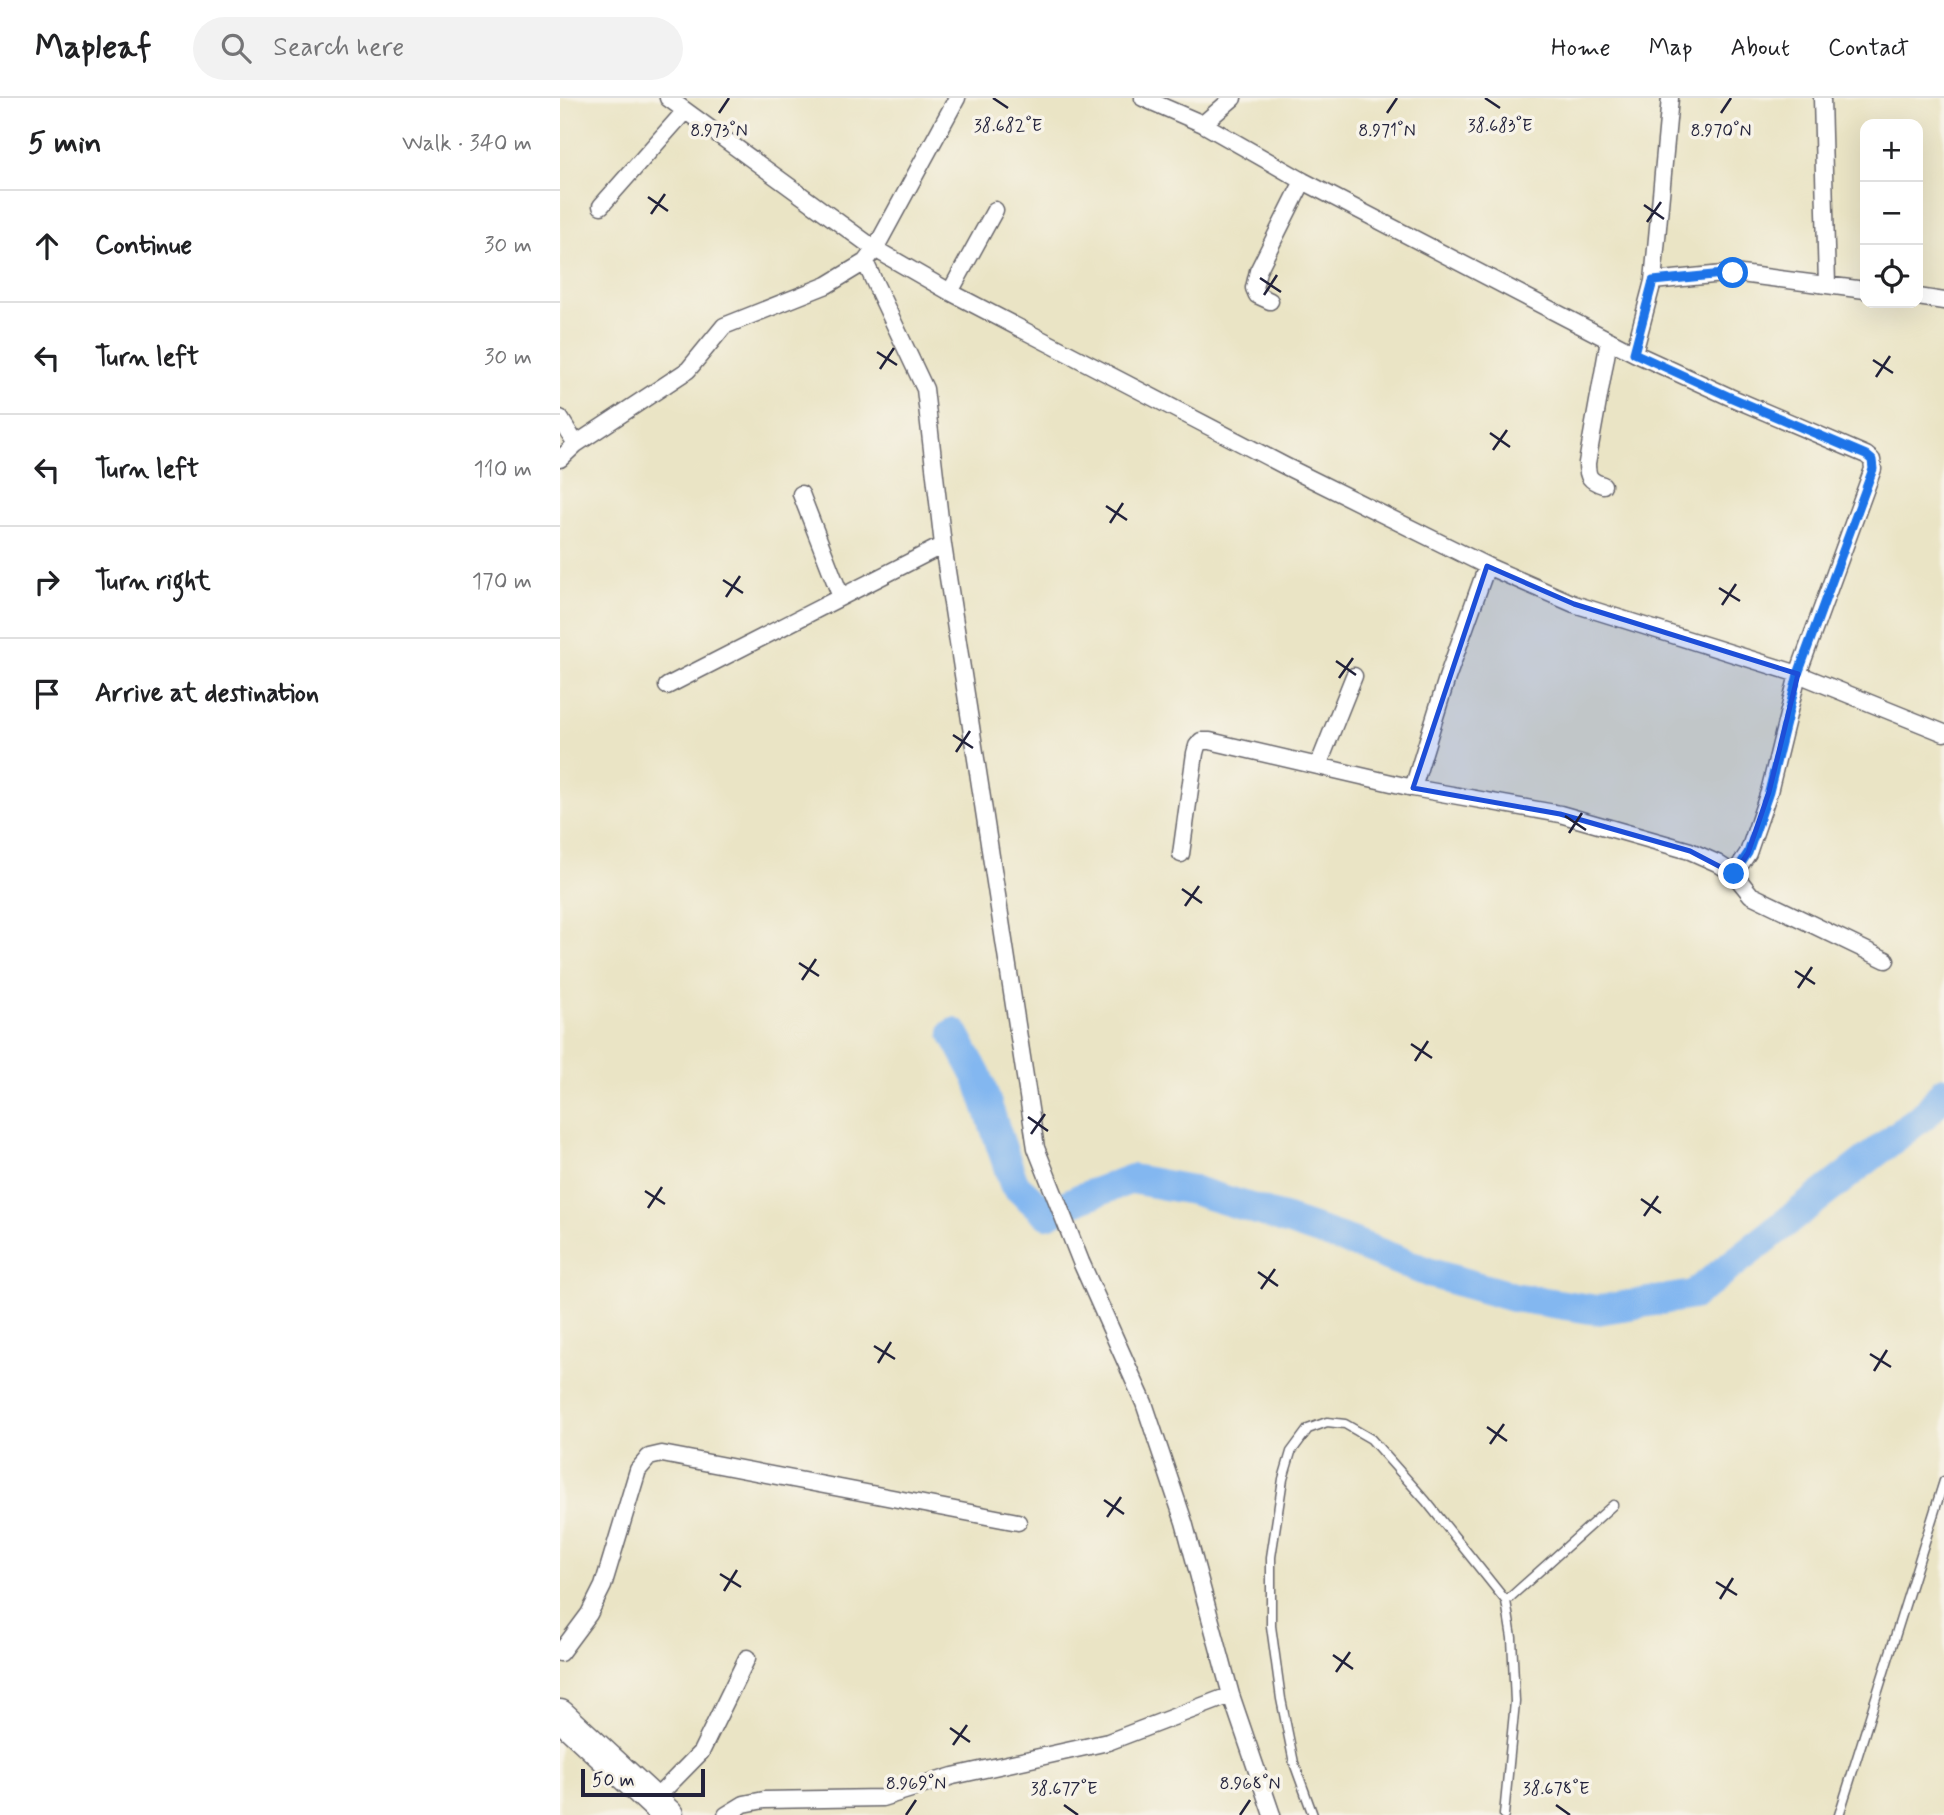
<!DOCTYPE html>
<meta charset="utf-8">
<style>
:root{--surface:#fff;--page:#f2f2f2;--text:#202124;--muted:#757577;--line:#e0e0e0}
body{margin:0;font-family:Mynerve,sans-serif;background:var(--page);color:var(--text)}
.controls{position:absolute;right:21px;top:21px;display:grid;overflow:hidden;border-radius:14px;box-shadow:0 7px 28px #0002}
.controls button{width:63px;height:63px;display:grid;place-items:center;padding:0;border:0;border-bottom:2px solid var(--line);background:var(--surface);color:var(--text);font:35px sans-serif}
.scale{position:absolute;left:21px;bottom:18px;width:124px;box-sizing:border-box;padding-left:7px;border:4px solid #22223b;border-top:0;font-size:19px;line-height:24px;white-space:nowrap;color:#22223b;-webkit-text-stroke:5px #f7f3e8;paint-order:stroke}
.stop{position:absolute;width:21px;height:21px;margin:-16px;border:5px solid #1a73e8;border-radius:50%;background:#fff}
.stop.end{background:#1a73e8;border-color:#fff;box-shadow:0 2px 7px #0008}
.list{margin:0;padding:0;list-style:none}
h2{display:flex;justify-content:space-between;align-items:center;height:91px;margin:0;padding:0 28px;font-size:30px}
h2 small{font-size:23px;font-weight:400;color:var(--muted)}
.list li{display:grid;grid-template-columns:46px 1fr auto;gap:21px;align-items:center;box-sizing:border-box;height:112px;padding:0 28px;border-top:2px solid var(--line)}
.list b{display:block;font-size:26px;white-space:nowrap}
.list em{font-size:23px;font-style:normal;color:var(--muted)}
.icon{flex:none;width:38px;height:38px;fill:none;stroke:currentColor;stroke-width:2;stroke-linecap:round;stroke-linejoin:round}
.map{position:relative;flex:none;width:1384px;height:1717px;overflow:hidden}
header{display:flex;align-items:center;gap:42px;box-sizing:border-box;height:98px;padding:0 35px;background:var(--surface);border-bottom:2px solid var(--line)}
header strong{font-size:33px}
nav{display:flex;gap:38px;margin-inline-start:auto;font-size:24px}
.search{width:490px;height:63px;background:var(--page);display:flex;align-items:center;gap:18px;box-sizing:border-box;padding:0 24px;border-radius:38px;color:var(--muted);font-size:26px}
main{display:flex}
aside{flex:1;background:var(--surface)}
.map>svg:first-child{display:block}
.lines{fill:none;stroke-linecap:round;stroke-linejoin:round}
.river{stroke:#83b7f0;stroke-width:30}
.lane-casing{stroke:#68666b;stroke-width:11}
.street-casing{stroke:#68666b;stroke-width:19}
.highway-casing{stroke:#68666b;stroke-width:33}
.lane{stroke:#fff;stroke-width:8}
.street{stroke:#fff;stroke-width:16}
.highway{stroke:#fff;stroke-width:30}
.route{stroke:#1a73e8;stroke-width:9}
.marked{fill:#1d4ed8;fill-opacity:0.2;stroke:#1d4ed8;stroke-width:5;stroke-linejoin:round}
.ticks{fill:none;stroke:#22223b;stroke-width:2.5}
.ticks-label{font-size:18px;text-anchor:middle;fill:#22223b;stroke:#f7f3e8;stroke-width:7;stroke-linejoin:round;paint-order:stroke}
</style>
<header>
<strong>Mapleaf</strong>
<div class="search"><svg class="icon" aria-label="search" viewBox="0 0 24 24"><circle cx="10" cy="10" r="6"/><path d="M15 15l6 6"/></svg>Search here</div>
<nav><a>Home</a><a>Map</a><a>About</a><a>Contact</a></nav>
</header>
<main>
<aside>
<h2>5 min<small>Walk · 340 m</small></h2>
<ul class="list">
<li><svg class="icon" aria-label="ahead" viewBox="0 0 24 24"><path d="M12 20V5M6 11l6-6 6 6"/></svg><div><b>Continue</b></div><em>30 m</em></li>
<li><svg class="icon" aria-label="left" viewBox="0 0 24 24"><path d="M17 20v-9H6M10 6l-5 5 5 5"/></svg><div><b>Turn left</b></div><em>30 m</em></li>
<li><svg class="icon" aria-label="left" viewBox="0 0 24 24"><path d="M17 20v-9H6M10 6l-5 5 5 5"/></svg><div><b>Turn left</b></div><em>110 m</em></li>
<li><svg class="icon" aria-label="right" viewBox="0 0 24 24"><path d="M7 20v-9h11M14 6l5 5-5 5"/></svg><div><b>Turn right</b></div><em>170 m</em></li>
<li><svg class="icon" aria-label="arrive" viewBox="0 0 24 24"><path d="M6 21V4h12l-3 4 3 4H6"/></svg><div><b>Arrive at destination</b></div></li>
</ul>
</aside>
<div class="map">
<svg width="1384" height="1717" viewBox="0 0 1384 1717">
<rect width="100%" height="100%" fill="#f7f3e8"/>
<filter id="ink" filterUnits="userSpaceOnUse"><feTurbulence type="fractalNoise" baseFrequency=".0143" numOctaves="2"/><feDisplacementMap in="SourceGraphic" scale="14" xChannelSelector="R" yChannelSelector="G"/><feConvolveMatrix kernelMatrix="1 2 1 2 8 2 1 2 1" color-interpolation-filters="sRGB"/></filter>
<filter id="wash" filterUnits="userSpaceOnUse"><feTurbulence type="fractalNoise" baseFrequency=".00686" numOctaves="4" result="noise"/><feDisplacementMap in="SourceGraphic" scale="28" xChannelSelector="R" yChannelSelector="G"/><feGaussianBlur stdDeviation="1.57" result="paint"/><feColorMatrix in="noise" values="0 0 0 0 0 0 0 0 0 0 0 0 0 0 0 0 0 1.4 0 .05"/><feComposite in="paint" operator="in"/></filter>
<g filter="url(#wash)">
<rect width="100%" height="100%" fill="#eae4c5"/>
<g class="lines">
<path class="river" d="M394,935L418,980L454,1086L487,1116L521,1100L572,1081L632,1092L691,1110L789,1143L870,1175L953,1199L1037,1212L1133,1197L1368,1014L1384,993"/>
</g>
</g>
<g filter="url(#ink)">
<g class="lines">
<g class="lane-casing">
<path id="lane" d="M946,1503L1053,1407
M753,1717L734,1665L721,1601L711,1528V1459L723,1381L731,1354L748,1331L767,1324L785,1326L811,1341L866,1403L946,1503L952,1540L955,1604L944,1717
M1279,1717L1384,1383"/>
</g>
<g class="street-casing">
<path id="street" d="M108,0L315,151L390,194L725,368L927,468L1014,506L1238,576L1384,635
M583,0L643,26L743,83L1074,255L1170,299L1306,357L1312,362L1313,371L1238,576L1209,694L1188,755L1174,776
M1262,0L1267,187
M643,26L673,0
M41,108L125,13
M305,164L365,291L383,447L476,1050L521,1164L584,1305L624,1424L671,1597L712,1717
M1093,183L1173,175L1305,192
M390,194L435,112
M1358,199L1384,203
M710,203L697,197L694,190L698,173L743,83
M1074,255L1093,183L1110,0
M0,320L16,346
M0,361L16,346L128,272L164,228L267,187L305,164L315,151L397,0
M1043,387C1030,383 1027,379 1027,365L1049,242
M241,396L281,499
M107,588L383,447
M758,668L794,578
M853,690L1000,716L1130,753L1157,765L1174,776L1191,797L1326,862
M621,756L635,655L637,648L641,643H650L853,690L887,580L927,468
M0,1555L29,1516L43,1488L78,1372L89,1359L102,1356L458,1424
M93,1703L141,1654L187,1560
M166,1717L184,1706L204,1702L322,1700L393,1678L548,1644L671,1597"/>
</g>
<g class="highway-casing">
<path id="highway" d="M0,1617L108,1717"/>
</g>
<use href="#lane" class="lane"/>
<use href="#street" class="street"/>
<use href="#highway" class="highway"/>
</g>
</g>
<g class="lines" filter="url(#ink)">
<path class="route" d="M1173,175L1093,183L1074,255L1170,299L1306,357L1312,362L1313,371L1238,576L1209,694L1188,755L1174,776"/>
</g>
<path class="marked" d="M927,468L1014,506L1238,576L1209,694L1188,755L1174,776L1130,753L1000,716L853,690Z"/>
<path class="ticks" d="M433,0L448,10M925,0L940,10M159,15L169,0M827,15L837,0M1161,15L1171,0M88,99L108,113M1084,107L1104,121M91,116L105,96M1087,124L1101,104M700,180L721,194M704,197L717,177M317,254L337,267M1313,262L1333,275M320,271L334,250M1316,279L1330,258M930,335L950,349M933,352L947,332M546,408L567,422M550,425L563,405M163,482L183,495M1159,490L1180,503M166,499L180,478M1162,507L1176,486M776,563L796,577M779,580L793,560M393,637L413,650M396,654L410,633M1005,718L1026,732M1009,735L1022,715M622,791L642,805M625,808L639,788M239,865L259,878M1235,873L1255,886M242,882L256,861M1238,890L1252,869M851,946L872,960M855,963L868,943M468,1019L488,1033M471,1036L485,1016M85,1093L105,1106M1081,1101L1101,1115M88,1110L102,1089M1084,1118L1098,1098M698,1174L718,1188M701,1191L715,1171M314,1248L335,1261M1310,1256L1331,1269M318,1265L331,1244M1314,1273L1327,1252M927,1329L947,1343M930,1346L944,1326M544,1402L564,1416M547,1419L561,1399M160,1476L181,1489M1156,1484L1177,1497M164,1493L177,1472M1160,1501L1173,1480M773,1557L793,1571M776,1574L790,1554M390,1630L410,1644M393,1647L407,1627M504,1707L518,1717M996,1707L1010,1717M346,1717L356,1702M680,1717L690,1702"/>
<g class="ticks-label">
<text x="448" y="33">38.682°E</text>
<text x="940" y="33">38.683°E</text>
<text x="159" y="38">8.973°N</text>
<text x="827" y="38">8.971°N</text>
<text x="1161" y="38">8.970°N</text>
<text x="356" y="1691">8.969°N</text>
<text x="690" y="1691">8.968°N</text>
<text x="504" y="1696">38.677°E</text>
<text x="996" y="1696">38.678°E</text>
</g>
</svg>
<div class="controls">
<button>+</button>
<button>−</button>
<button><svg class="icon" aria-label="locate" viewBox="0 0 24 24"><circle cx="12" cy="12" r="6"/><path d="M12 2v4M12 18v4M2 12h4M18 12h4"/></svg></button>
</div>
<div class="scale">50 m</div>
<div class="stop" style="left:1173px;top:175px"></div>
<div class="stop end" style="left:1174px;top:776px"></div>
</div>
</main>
